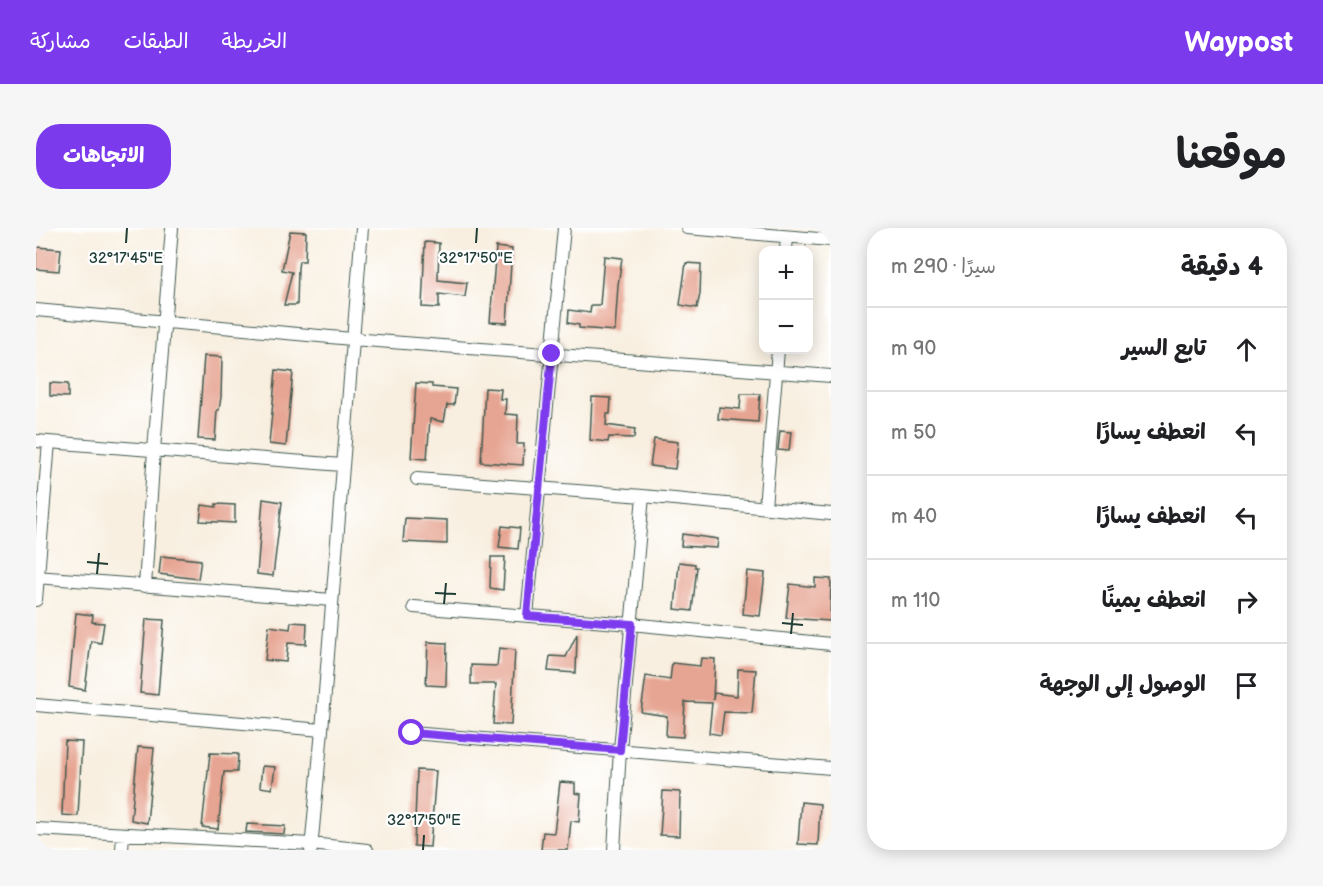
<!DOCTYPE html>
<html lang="ar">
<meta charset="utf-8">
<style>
:root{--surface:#fff;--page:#f6f6f6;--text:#202124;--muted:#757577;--line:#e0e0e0;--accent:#7c3aed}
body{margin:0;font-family:"Balsamiq Sans","Playpen Sans Arabic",sans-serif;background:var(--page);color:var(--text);direction:rtl}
.controls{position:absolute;right:18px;top:18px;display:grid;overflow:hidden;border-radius:12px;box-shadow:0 3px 15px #0003}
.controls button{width:54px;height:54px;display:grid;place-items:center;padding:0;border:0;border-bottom:2px solid var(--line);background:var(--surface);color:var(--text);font:30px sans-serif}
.stop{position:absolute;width:18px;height:18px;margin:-14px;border:4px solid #7c3aed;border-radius:50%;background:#fff}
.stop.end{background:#7c3aed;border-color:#fff;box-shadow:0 2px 6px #0008}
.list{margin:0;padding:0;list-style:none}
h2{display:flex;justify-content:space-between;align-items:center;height:78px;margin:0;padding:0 24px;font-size:26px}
h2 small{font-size:20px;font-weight:400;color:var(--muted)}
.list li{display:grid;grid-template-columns:39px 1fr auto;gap:18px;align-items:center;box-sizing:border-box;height:84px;padding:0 24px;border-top:2px solid var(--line)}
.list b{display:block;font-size:22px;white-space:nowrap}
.list em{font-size:20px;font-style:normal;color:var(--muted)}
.icon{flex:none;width:33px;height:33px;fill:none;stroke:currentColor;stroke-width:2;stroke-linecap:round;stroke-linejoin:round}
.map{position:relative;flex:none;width:795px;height:622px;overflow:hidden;direction:ltr;border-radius:24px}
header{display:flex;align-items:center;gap:36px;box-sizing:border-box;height:84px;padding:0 30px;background:var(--accent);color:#fff}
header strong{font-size:28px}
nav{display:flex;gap:33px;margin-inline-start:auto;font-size:21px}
.intro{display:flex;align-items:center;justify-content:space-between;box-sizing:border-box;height:144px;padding:0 36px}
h1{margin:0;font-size:42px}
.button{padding:15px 27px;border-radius:24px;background:var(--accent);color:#fff;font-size:21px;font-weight:700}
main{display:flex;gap:36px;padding:0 36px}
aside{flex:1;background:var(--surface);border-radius:24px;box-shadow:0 3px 15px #0003}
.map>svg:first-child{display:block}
.building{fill:#e6a492}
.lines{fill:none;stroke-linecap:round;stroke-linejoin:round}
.street-casing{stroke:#40584e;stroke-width:14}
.street{stroke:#fff;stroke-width:12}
.route{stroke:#7c3aed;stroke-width:8}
.ticks{fill:none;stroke:#1f3d34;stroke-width:2}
.ticks-label{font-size:15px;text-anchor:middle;fill:#1f3d34;stroke:#fff;stroke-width:4.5;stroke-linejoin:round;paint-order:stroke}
</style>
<header>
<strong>Waypost</strong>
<nav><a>الخريطة</a><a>الطبقات</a><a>مشاركة</a></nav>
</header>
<div class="intro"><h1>موقعنا</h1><a class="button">الاتجاهات</a></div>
<main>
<aside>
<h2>4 دقيقة<small>سيرًا · 290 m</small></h2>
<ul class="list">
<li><svg class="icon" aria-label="ahead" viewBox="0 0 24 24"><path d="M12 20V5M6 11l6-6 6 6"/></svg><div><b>تابع السير</b></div><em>90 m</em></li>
<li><svg class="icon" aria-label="left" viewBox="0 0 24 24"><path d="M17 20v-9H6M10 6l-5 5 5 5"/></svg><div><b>انعطف يسارًا</b></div><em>50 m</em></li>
<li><svg class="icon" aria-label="left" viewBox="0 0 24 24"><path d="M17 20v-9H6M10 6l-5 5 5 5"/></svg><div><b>انعطف يسارًا</b></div><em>40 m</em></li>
<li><svg class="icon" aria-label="right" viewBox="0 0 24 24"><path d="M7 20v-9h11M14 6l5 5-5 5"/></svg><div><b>انعطف يمينًا</b></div><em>110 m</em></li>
<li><svg class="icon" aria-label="arrive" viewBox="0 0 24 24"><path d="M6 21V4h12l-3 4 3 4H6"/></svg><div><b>الوصول إلى الوجهة</b></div></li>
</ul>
</aside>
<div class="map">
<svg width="795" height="622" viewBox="0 0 795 622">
<rect width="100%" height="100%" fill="#fff"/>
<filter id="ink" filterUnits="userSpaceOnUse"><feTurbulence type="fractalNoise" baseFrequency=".0167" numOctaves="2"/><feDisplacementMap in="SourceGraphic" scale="12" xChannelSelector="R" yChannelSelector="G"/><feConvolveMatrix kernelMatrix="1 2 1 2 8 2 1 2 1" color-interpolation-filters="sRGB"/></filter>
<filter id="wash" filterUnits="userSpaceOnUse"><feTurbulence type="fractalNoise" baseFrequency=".008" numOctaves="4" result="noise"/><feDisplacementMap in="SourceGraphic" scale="24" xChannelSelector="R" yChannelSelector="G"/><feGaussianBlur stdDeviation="1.35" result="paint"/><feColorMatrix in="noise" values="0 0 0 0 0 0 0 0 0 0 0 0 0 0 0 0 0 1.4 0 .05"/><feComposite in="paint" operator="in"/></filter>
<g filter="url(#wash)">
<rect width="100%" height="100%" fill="#f8efe0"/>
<g id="blocks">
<path class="building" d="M254,3L270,4L269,33H263L262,40L261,77H248L256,44L246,42Z
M389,14L403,15L402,52L431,55L429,69L403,66V80L386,79Z
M0,19L25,21L23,43L0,41Z
M460,19L476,21L471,95L454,94Z
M568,28L586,30L582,57L579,103L543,100V97L532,95L533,82L554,85L555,77H564Z
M650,35L665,36L664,66L661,80L644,77Z
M168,128L186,129L185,169L183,182H181L179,212L162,211Z
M240,142L257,144L250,218L233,216Z
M14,155L32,156V169L14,168Z
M380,155L396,156V159L420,161L418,177H411L408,194L394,191L391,231L375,230Z
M449,160L465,161L464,171H470L469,186L482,187L481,216H488L487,237L445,234Z
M705,166H724L722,194L682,191L683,179L704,181Z
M556,169L575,170L574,186H571L570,197L599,201L598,210L573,209L572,214L554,212Z
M744,203L755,204L753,223L742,222Z
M618,211L642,214L639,241L614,238Z
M227,271L246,274L237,348L221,346Z
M180,276L199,277V295L164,293L166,277L180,279Z
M369,290L411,292V316L367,314Z
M466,298L484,300L482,321L463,319Z
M646,306L682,311L681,320L645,318Z
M125,328L165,332L162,351L123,346Z
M455,329H469L467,362L454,360Z
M643,334L659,336V339H661L656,383L639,381Z
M711,343L729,345L724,388L707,386Z
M779,350L795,351L794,393L750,390L754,356L779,359Z
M40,385L57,387L56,394L68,395L65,415L55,413L49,462L33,459Z
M110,391L128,392L122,467L104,465Z
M255,394L271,395L270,416L252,415L250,434L229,432L233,398L254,401Z
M541,406L540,445L512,443L514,428L530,429Z
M392,414L411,415L410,458L390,457Z
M463,420L479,422L475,497L457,496L460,456H435V437L461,438Z
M665,430L679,431L677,472L678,465L701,468L702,441L720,442L716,485L688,484L685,507L673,505L676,475L649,474L647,509L630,508L631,488L605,484L610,448L634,452L636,435L664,438Z
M29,513L46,514L42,588L26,587Z
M102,519L118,520L111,595L95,592Z
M174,525L202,526L201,544H188L182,601L166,599Z
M226,538L239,539L236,561L224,559Z
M381,542L400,543L394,619L378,618Z
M524,554L539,555V565L545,566L543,594L535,593L532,622H505L507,604L518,605Z
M627,563L644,564L643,608L624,607Z
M765,574L784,576L782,617L762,616Z
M211,596L249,598L248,606L210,604Z"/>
</g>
</g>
<g filter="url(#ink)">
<use href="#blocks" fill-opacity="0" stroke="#40584e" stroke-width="1.5"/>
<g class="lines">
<g class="street-casing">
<path id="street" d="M651,0L795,12
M750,22L751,9
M0,82L316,111L795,148
M0,213L306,237
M381,251L607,268L795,286
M729,279L742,122
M0,349L296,372
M109,358L118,222L136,0
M0,372L13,214
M378,379L595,396L795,416
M491,388L528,0
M0,477L286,502
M376,505L795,540
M0,601L275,616L331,622
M86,622L87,607
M275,622L286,502L326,0
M578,622L584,522L607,268"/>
</g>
<use href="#street" class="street"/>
</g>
</g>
<g class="lines" filter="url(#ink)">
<path class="route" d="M376,505L584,522L596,396L491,388L516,126"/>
</g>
<path class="ticks" d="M90,15L91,0M440,15L441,0M51,334L72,336M61,346L63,325M399,365L420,366M408,376L410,355M746,395L767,397M755,406L757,385M387,622L388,607"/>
<g class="ticks-label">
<text x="90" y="35">32°17'45"E</text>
<text x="440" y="35">32°17'50"E</text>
<text x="388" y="597">32°17'50"E</text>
</g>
</svg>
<div class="controls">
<button>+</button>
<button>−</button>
</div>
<div class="stop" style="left:376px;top:505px"></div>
<div class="stop end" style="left:516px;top:126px"></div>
</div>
</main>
